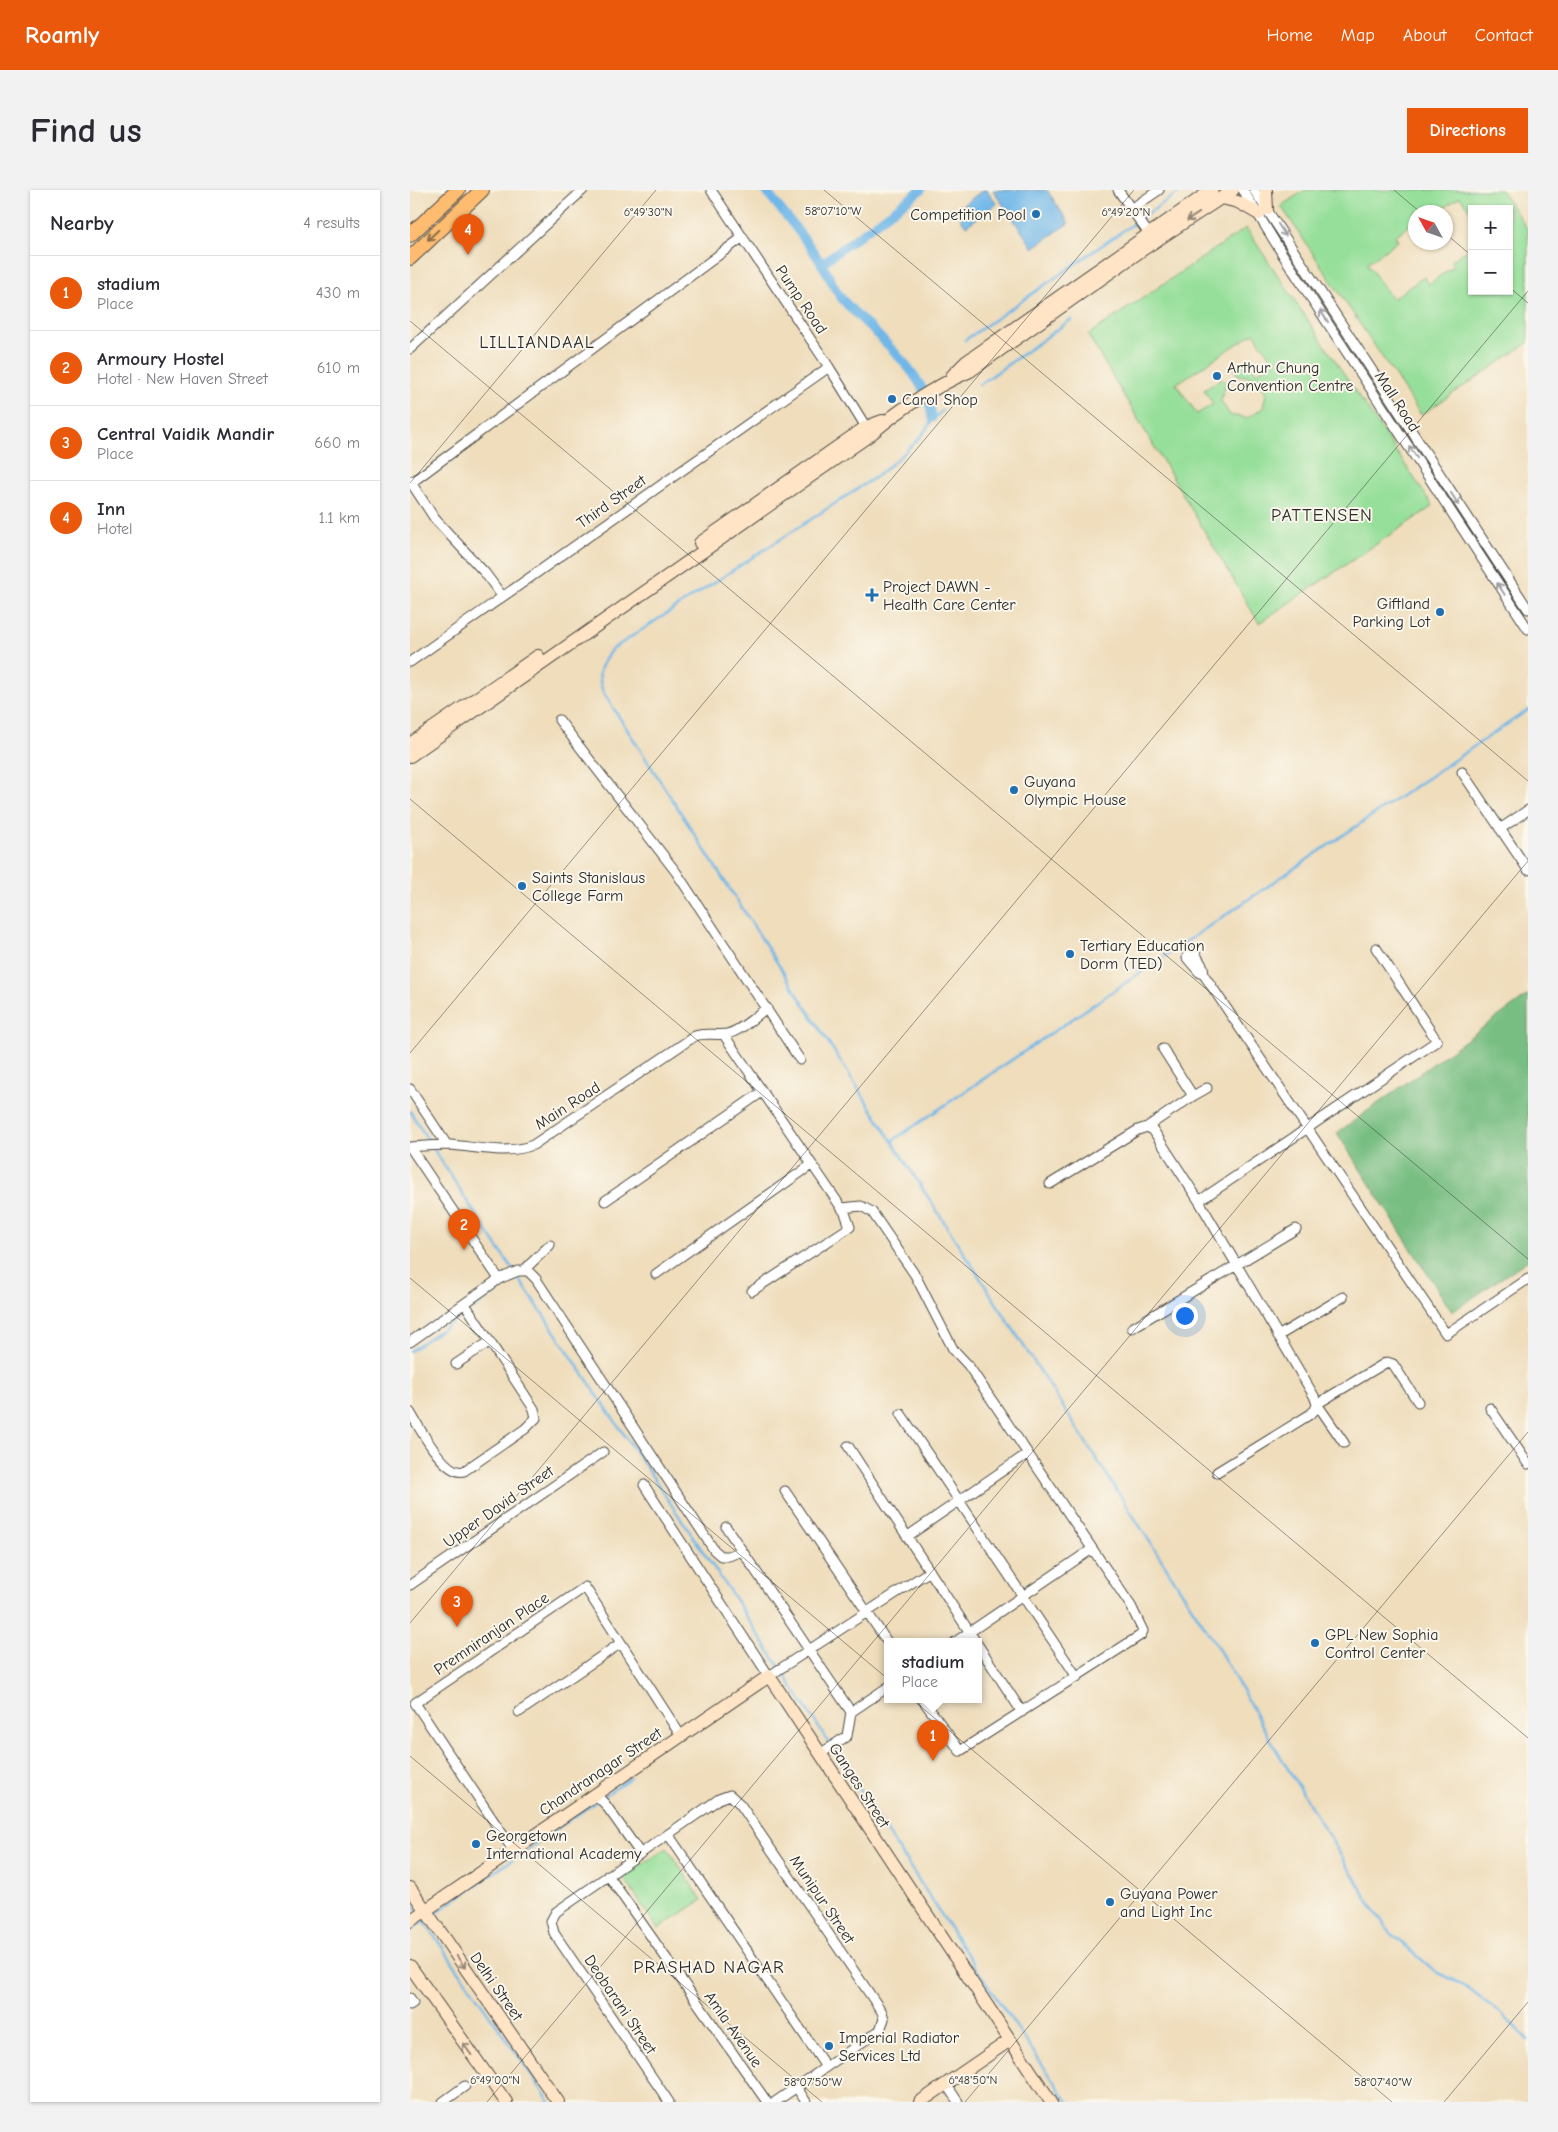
<!DOCTYPE html>
<meta charset="utf-8">
<style>
:root{--surface:#fff;--page:#f2f2f3;--text:#2b2b33;--muted:#7c7c81;--line:#e1e1e2;--accent:#ea580c}
body{margin:0;font-family:"Comic Neue",sans-serif;background:var(--page);color:var(--text)}
.controls{position:absolute;right:15px;top:15px;display:grid;overflow:hidden;border-radius:0px;box-shadow:0 1px 4px #0004}
.controls button{width:45px;height:45px;display:grid;place-items:center;padding:0;border:0;border-bottom:1px solid var(--line);background:var(--surface);color:var(--text);font:25px sans-serif}
.compass{position:absolute;left:998px;top:15px;width:45px;height:45px;border-radius:50%;background:var(--surface);box-shadow:0 1px 4px #0004;rotate:310deg}
.you{position:absolute;left:774px;top:1125px;width:18px;height:18px;margin:-12px;border:4px solid #fff;border-radius:50%;background:#1a73e8;box-shadow:0 0 0 8px #1a73e833}
.badge{display:grid;place-items:center;width:32px;height:32px;border-radius:50%;background:var(--accent);color:#fff;font-size:16px;font-weight:700}
.pin{position:absolute;translate:-50% -41px;filter:drop-shadow(0 1px 2px #0008)}
.pin::after{content:'';position:absolute;top:26px;width:18px;height:15px;background:inherit;clip-path:polygon(0 0,100% 0,50% 100%)}
.popup{position:absolute;left:474px;top:1448px;width:98px;height:65px;box-sizing:border-box;display:grid;place-content:center;border-radius:0px;background:var(--surface);filter:drop-shadow(0 1px 4px #0005);font-size:16px;white-space:nowrap;color:var(--muted)}
.popup b{font-size:19px;color:var(--text)}
.popup::after{content:'';position:absolute;left:50%;top:100%;margin-left:-10px;border:10px solid transparent;border-top-color:var(--surface)}
.list{margin:0;padding:0;list-style:none}
h2{display:flex;justify-content:space-between;align-items:center;height:65px;margin:0;padding:0 20px;font-size:21px}
h2 small{font-size:16px;font-weight:400;color:var(--muted)}
.list li{display:grid;grid-template-columns:32px 1fr auto;gap:15px;align-items:center;box-sizing:border-box;height:75px;padding:0 20px;border-top:1px solid var(--line)}
.list b{display:block;font-size:19px;white-space:nowrap}
.list p{margin:0;font-size:16px;white-space:nowrap;color:var(--muted)}
.list em{font-size:16px;font-style:normal;color:var(--muted)}
.map{position:relative;flex:none;width:1118px;height:1912px;overflow:hidden;border-radius:0px}
header{display:flex;align-items:center;gap:30px;box-sizing:border-box;height:70px;padding:0 25px;background:var(--accent);color:#fff}
header strong{font-size:24px}
nav{display:flex;gap:28px;margin-inline-start:auto;font-size:18px}
.intro{display:flex;align-items:center;justify-content:space-between;box-sizing:border-box;height:120px;padding:0 30px}
h1{margin:0;font-size:35px}
.button{padding:12px 22px;border-radius:0px;background:var(--accent);color:#fff;font-size:18px;font-weight:700}
main{display:flex;gap:30px;padding:0 30px}
aside{flex:1;background:var(--surface);border-radius:0px;box-shadow:0 1px 4px #0004}
.map>svg:first-child{display:block}
.green{fill:#96df9a;stroke:#608562;fill-rule:evenodd}
.forest{fill:#78be82;stroke:#527456}
.water{fill:#70b7e8;stroke:#4e718a}
.lines{fill:none;stroke-linecap:round;stroke-linejoin:round}
.stream{stroke:#70b7e8;stroke-width:2.5}
.canal{stroke:#70b7e8;stroke-width:9}
.street-casing{stroke:#484641;stroke-width:11}
.secondary-casing{stroke:#484641;stroke-width:14}
.primary-casing{stroke:#484641;stroke-width:16}
.street{stroke:#fff;stroke-width:9}
.secondary{stroke:#ffe4c6;stroke-width:12}
.primary{stroke:#febc70;stroke-width:14}
.oneway{stroke:#958878}
.oneway2{stroke:#a0a0a0}
.oneway3{stroke:#8a6c4a}
.ticks{fill:none;stroke:#2b2b2b;stroke-width:1;stroke-opacity:0.45}
.poi-dot{fill:#1f6fb2;stroke:#fbf7ec;stroke-width:2}
.labels{text-anchor:middle;stroke-width:4;stroke-linejoin:round;paint-order:stroke}
.poi-label{font-size:16px;fill:#2b2b2b;stroke:#fbf7ec;text-anchor:start}
.street-label{font-size:16px;fill:#2b2b2b;stroke:#fbf7ec}
.neighbourhood-label{font-size:18px;letter-spacing:1px;fill:#2b2b2b;stroke:#fbf7ec}
.ticks-label{font-size:12px;text-anchor:middle;fill:#2b2b2b;stroke:#fbf7ec;stroke-width:4;stroke-linejoin:round;paint-order:stroke}
</style>
<header>
<strong>Roamly</strong>
<nav><a>Home</a><a>Map</a><a>About</a><a>Contact</a></nav>
</header>
<div class="intro"><h1>Find us</h1><a class="button">Directions</a></div>
<main>
<aside>
<h2>Nearby<small>4 results</small></h2>
<ul class="list">
<li><span class="badge">1</span><div><b>stadium</b><p>Place</p></div><em>430 m</em></li>
<li><span class="badge">2</span><div><b>Armoury Hostel</b><p>Hotel · New Haven Street</p></div><em>610 m</em></li>
<li><span class="badge">3</span><div><b>Central Vaidik Mandir</b><p>Place</p></div><em>660 m</em></li>
<li><span class="badge">4</span><div><b>Inn</b><p>Hotel</p></div><em>1.1 km</em></li>
</ul>
</aside>
<div class="map">
<svg width="1118" height="1912" viewBox="0 0 1118 1912">
<rect width="100%" height="100%" fill="#fbf7ec"/>
<filter id="ink" filterUnits="userSpaceOnUse"><feTurbulence type="fractalNoise" baseFrequency=".02" numOctaves="2"/><feDisplacementMap in="SourceGraphic" scale="10" xChannelSelector="R" yChannelSelector="G"/><feConvolveMatrix kernelMatrix="1 2 1 2 8 2 1 2 1" color-interpolation-filters="sRGB"/></filter>
<filter id="wash" filterUnits="userSpaceOnUse"><feTurbulence type="fractalNoise" baseFrequency=".0096" numOctaves="4" result="noise"/><feDisplacementMap in="SourceGraphic" scale="20" xChannelSelector="R" yChannelSelector="G"/><feGaussianBlur stdDeviation="1.12" result="paint"/><feColorMatrix in="noise" values="0 0 0 0 0 0 0 0 0 0 0 0 0 0 0 0 0 1.4 0 .05"/><feComposite in="paint" operator="in"/></filter>
<g filter="url(#wash)">
<rect width="100%" height="100%" fill="#efddbb"/>
<path class="green" d="M895,0H1091L1118,40V153L1011,225L871,16ZM1050,7L1062,24V19H1099V101H1062V57L1041,71L1044,76L1019,94L1014,87L982,109L957,73L988,51L985,46L1005,31L1006,22H1028Z
M836,38L1023,316L849,433L678,145ZM844,143L863,172L847,183L837,171L824,179L828,185L847,188L856,203L853,218L837,228L820,225L811,211L816,193L812,188L794,200L803,214L787,224L766,194Z
M257,1658L292,1710L248,1739L213,1687Z"/>
<path class="forest" d="M1118,805V1070L1042,1122L927,943Z"/>
<path class="water" d="M573,0H577L587,14L556,36L545,21Z
M583,0H637L659,33L623,58Z"/>
<g class="lines">
<path class="stream" d="M555,150L772,0
M569,195L662,129
M532,221C520,230 520,235 512,245C498,261 483,273 467,286L201,460C190,476 186,483 193,502L805,1453L864,1556L966,1723L982,1744L1026,1782L1053,1795L1092,1824L1118,1850
M0,921L20,953
M482,951L1118,520
M23,958L64,1022L323,1406L574,1790L658,1912
M62,1119L108,1087
M0,1161L57,1122
M0,1711L8,1722
M23,1725L220,1588
M14,1731L140,1912
M0,1741L16,1729"/>
<path class="canal" d="M355,0C374,24 395,47 411,73C419,85 423,97 432,109C460,141 519,184 522,228
M411,74L511,0"/>
</g>
</g>
<g filter="url(#ink)">
<g class="lines">
<g class="street-casing">
<path id="street" d="M301,0L419,177L456,237
M708,0L741,47
M833,0L873,65L1118,439
M844,0L1118,419
M721,19L749,0
M0,159L173,0
M0,291L25,329L75,383L92,406
M1,293L333,47
M0,472L419,177
M149,530L266,682L390,870
M1052,582L1118,680
M1090,639L1118,620
M775,757L778,760L777,768L789,782L794,785L1036,1144L1118,1089
M778,760L785,763L793,777L794,785
M314,845L435,1023L440,1037L342,1101
M753,859L783,906
M0,899L37,955
M737,937L783,906L797,898
M0,957C13,956 27,955 40,955C66,957 98,965 123,955L285,846C296,842 306,846 317,844C331,841 345,826 357,818
M0,957L89,1089
M640,994L728,940L737,937L743,940L789,1011L904,1206L907,1214L905,1220L899,1225L807,1282
M195,1011L352,902
M789,1011L1027,851L966,758
M432,1018L451,1016L462,1022L505,1085L543,1159L558,1175L721,1416L733,1441L731,1445L550,1561L513,1510
M114,1080L140,1055
M246,1084L401,975
M722,1138L886,1039
M868,1146L933,1107
M0,1152L89,1089L108,1081H118L126,1089L304,1360L311,1366H319L331,1361
M46,1174L79,1152
M1080,1218L1118,1274
M0,1222C9,1237 35,1287 54,1281L115,1239L126,1228L124,1219L55,1114
M491,1224L667,1487
M934,1253L907,1214L977,1172L983,1174L1008,1212
M438,1256L566,1452
M234,1295L359,1486L520,1381
M375,1301L478,1453
M316,1337L441,1522L437,1546L410,1564
M498,1346L617,1264
M0,1395L193,1262
M545,1452L682,1359
M568,1455L612,1522
M109,1522L211,1453
M441,1522L478,1497
M185,1604L195,1614L230,1663
M258,1644L416,1877
M103,1660L5,1513L175,1397L271,1546
M198,1685L357,1912
M0,1808L3,1813L0,1815
M536,1894L548,1912
M387,1898L396,1912
M33,1912L55,1896
M259,1912L144,1743L141,1731L146,1722L309,1609L320,1605L330,1614L472,1822L474,1829L470,1840L365,1912"/>
</g>
<g class="secondary-casing">
<path id="secondary" d="M856,0L857,19
M812,8L828,12L849,24
M542,186L556,172L802,0
M290,353L456,237L472,231
M0,554L128,466
M0,566L461,244C491,218 524,197 560,181L729,62L823,0
M0,1698L148,1912
M0,1731L359,1486L641,1912
M0,1776L96,1912
M510,1912L600,1850"/>
</g>
<g class="primary-casing">
<path id="primary" d="M0,45L48,0
M0,68L72,0"/>
</g>
<use href="#street" class="street"/>
<use href="#secondary" class="secondary"/>
<use href="#primary" class="primary"/>
</g>
<defs><path id="oneway-shaft" d="M-6 0H5M1.5-3L5.5 0L1.5 3" fill="none" stroke-width="1.6" stroke-linecap="round" stroke-linejoin="round" transform="scale(1.25)"/></defs>
<g class="oneway">
<use href="#oneway-shaft" transform="translate(783 27) rotate(147)"/>
<use href="#oneway-shaft" transform="translate(51 1772) rotate(55)"/>
<use href="#oneway-shaft" transform="translate(57 1859) rotate(-126)"/>
</g>
<g class="oneway2">
<use href="#oneway-shaft" transform="translate(872 40) rotate(57)"/>
<use href="#oneway-shaft" transform="translate(914 126) rotate(-124)"/>
<use href="#oneway-shaft" transform="translate(1003 262) rotate(-123)"/>
<use href="#oneway-shaft" transform="translate(1045 309) rotate(57)"/>
<use href="#oneway-shaft" transform="translate(1091 399) rotate(-123)"/>
</g>
<use class="oneway3" href="#oneway-shaft" transform="translate(23 45) rotate(136)"/>
</g>
<path class="ticks" d="M414,0L1118,591M984,0L1010,22M1036,44L1062,66M1099,97L1118,113M0,131L1118,1069M0,293L246,0M0,609L1118,1548M0,863L724,0M0,1088L982,1912M0,1433L1118,101M0,1566L412,1912M77,1912L1118,671M555,1912L1118,1242M1034,1912L1118,1812"/>
<g class="poi-dot">
<circle cx="626" cy="24" r="5"/>
<circle cx="807" cy="186" r="5"/>
<circle cx="482" cy="209" r="5"/>
<path d="M459.5 397.5h5v5h5v5h-5v5h-5v-5h-5v-5h5z"/>
<circle cx="1030" cy="422" r="5"/>
<circle cx="604" cy="600" r="5"/>
<circle cx="112" cy="696" r="5"/>
<circle cx="660" cy="764" r="5"/>
<circle cx="905" cy="1453" r="5"/>
<circle cx="66" cy="1654" r="5"/>
<circle cx="700" cy="1712" r="5"/>
<circle cx="419" cy="1856" r="5"/>
</g>
<g class="labels">
<g class="poi-label">
<text x="616" y="30" text-anchor="end">Competition Pool</text>
<text x="817" y="183">Arthur Chung<tspan x="817" dy="18">Convention Centre</tspan></text>
<text x="492" y="215">Carol Shop</text>
<text x="473" y="402">Project DAWN -<tspan x="473" dy="18">Health Care Center</tspan></text>
<text x="1020" y="419" text-anchor="end">Giftland<tspan x="1020" dy="18">Parking Lot</tspan></text>
<text x="614" y="597">Guyana<tspan x="614" dy="18">Olympic House</tspan></text>
<text x="122" y="693">Saints Stanislaus<tspan x="122" dy="18">College Farm</tspan></text>
<text x="670" y="761">Tertiary Education<tspan x="670" dy="18">Dorm (TED)</tspan></text>
<text x="915" y="1450">GPL New Sophia<tspan x="915" dy="18">Control Center</tspan></text>
<text x="76" y="1651">Georgetown<tspan x="76" dy="18">International Academy</tspan></text>
<text x="710" y="1709">Guyana Power<tspan x="710" dy="18">and Light Inc</tspan></text>
<text x="429" y="1853">Imperial Radiator<tspan x="429" dy="18">Services Ltd</tspan></text>
</g>
<g class="street-label">
<text transform="translate(392 109) rotate(56)" y="6">Pump Road</text>
<text transform="translate(988 211) rotate(57)" y="6">Mall Road</text>
<text transform="translate(201 311) rotate(-35)" y="6">Third Street</text>
<text transform="translate(157 915) rotate(-33)" y="6">Main Road</text>
<text transform="translate(88 1316) rotate(-35)" y="6">Upper David Street</text>
<text transform="translate(81 1443) rotate(-34)" y="6">Premniranjan Place</text>
<text transform="translate(190 1581) rotate(-34)" y="6">Chandranagar Street</text>
<text transform="translate(450 1595) rotate(57)" y="6">Ganges Street</text>
<text transform="translate(413 1709) rotate(56)" y="6">Munipur Street</text>
<text transform="translate(87 1796) rotate(55)" y="6">Delhi Street</text>
<text transform="translate(211 1814) rotate(56)" y="6">Deobarani Street</text>
<text transform="translate(324 1839) rotate(55)" y="6">Amla Avenue</text>
</g>
<g class="neighbourhood-label">
<text x="127" y="158">LILLIANDAAL</text>
<text x="912" y="331">PATTENSEN</text>
<text x="299" y="1783">PRASHAD NAGAR</text>
</g>
</g>
<g class="ticks-label">
<text x="423" y="25">58°07'10"W</text>
<text x="238" y="26">6°49'30"N</text>
<text x="716" y="26">6°49'20"N</text>
<text x="85" y="1894">6°49'00"N</text>
<text x="563" y="1894">6°48'50"N</text>
<text x="403" y="1896">58°07'50"W</text>
<text x="973" y="1896">58°07'40"W</text>
</g>
</svg>
<div class="controls">
<button>+</button>
<button>−</button>
</div>
<svg class="compass" viewBox="-18 -18 36 36"><path d="M0-13l5 13h-10z" fill="#e53935"/><path d="M0 13l5-13h-10z" fill="#7c7c81"/></svg>
<div class="you"></div>
<div class="pin badge" style="left:523px;top:1571px">1</div>
<div class="popup"><b>stadium</b>Place</div>
<div class="pin badge" style="left:54px;top:1060px">2</div>
<div class="pin badge" style="left:47px;top:1437px">3</div>
<div class="pin badge" style="left:58px;top:65px">4</div>
</div>
</main>
